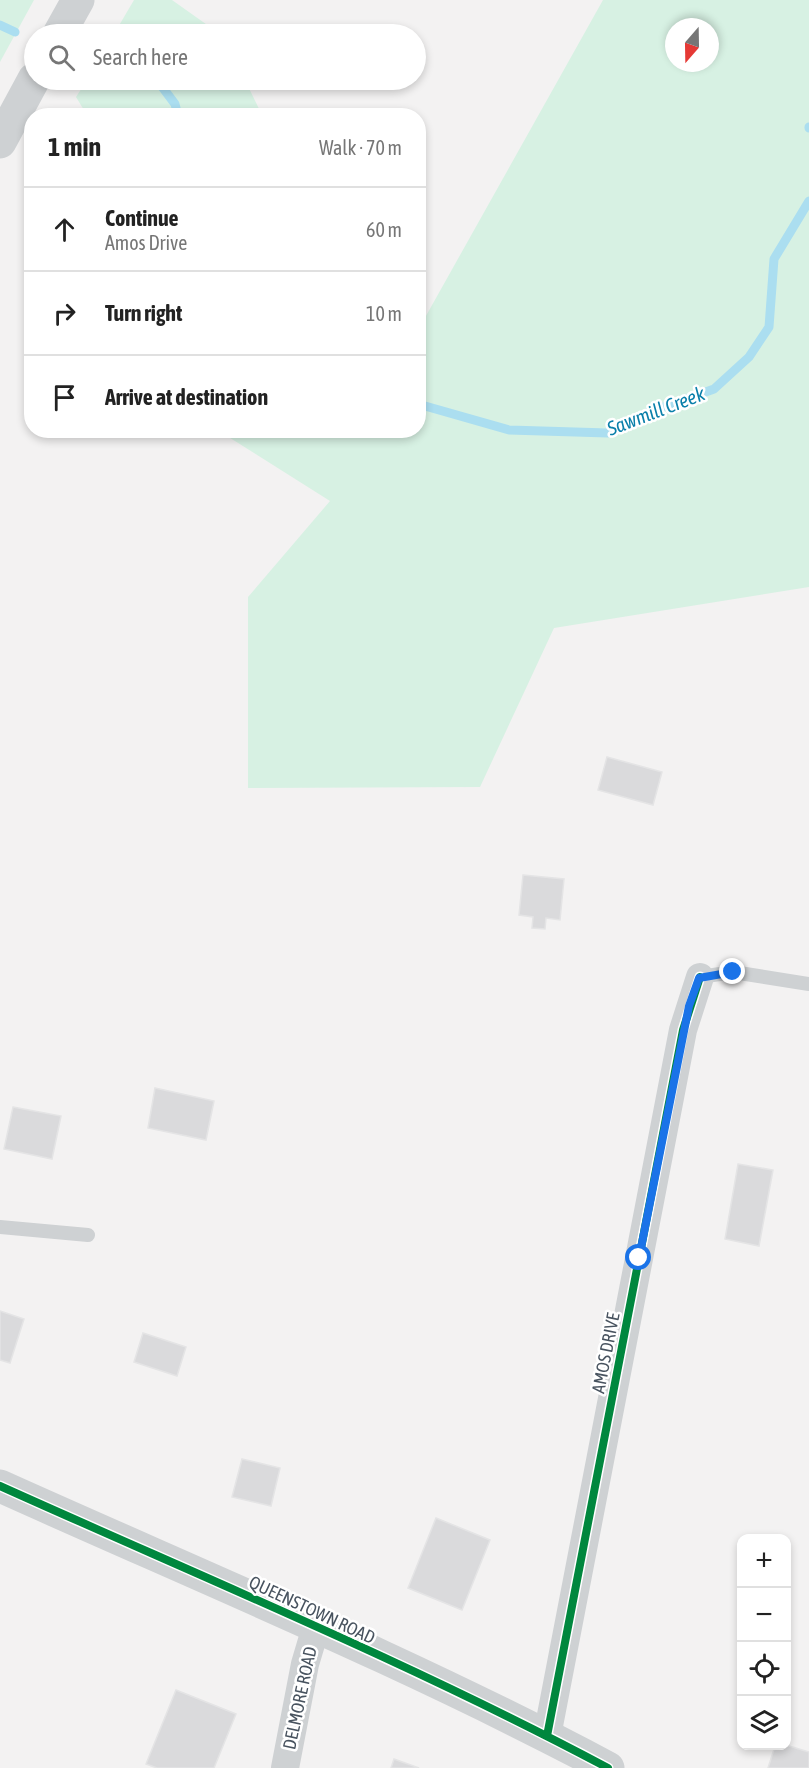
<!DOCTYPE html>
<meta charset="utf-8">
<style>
:root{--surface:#fff;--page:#f2f2f2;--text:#222;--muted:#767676;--line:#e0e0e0}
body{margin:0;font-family:"Asap Condensed",sans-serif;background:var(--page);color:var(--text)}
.controls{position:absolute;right:18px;bottom:18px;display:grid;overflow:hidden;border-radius:12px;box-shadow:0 3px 9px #0003}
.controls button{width:54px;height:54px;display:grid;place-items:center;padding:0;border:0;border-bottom:2px solid var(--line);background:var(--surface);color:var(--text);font:30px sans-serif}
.compass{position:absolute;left:665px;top:18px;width:54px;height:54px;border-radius:50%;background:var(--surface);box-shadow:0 3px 9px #0003;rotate:200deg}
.stop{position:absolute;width:18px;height:18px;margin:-14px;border:4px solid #1a73e8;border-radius:50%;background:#fff}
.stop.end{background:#1a73e8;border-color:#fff;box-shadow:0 2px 6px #0008}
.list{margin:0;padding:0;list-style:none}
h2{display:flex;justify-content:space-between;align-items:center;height:78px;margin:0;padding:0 24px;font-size:26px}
h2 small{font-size:20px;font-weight:400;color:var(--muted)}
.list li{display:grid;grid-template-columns:39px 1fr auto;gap:18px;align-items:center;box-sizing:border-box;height:84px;padding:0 24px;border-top:2px solid var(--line)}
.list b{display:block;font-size:22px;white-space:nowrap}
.list p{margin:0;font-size:20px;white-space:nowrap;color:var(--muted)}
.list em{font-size:20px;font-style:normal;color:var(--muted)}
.icon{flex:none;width:33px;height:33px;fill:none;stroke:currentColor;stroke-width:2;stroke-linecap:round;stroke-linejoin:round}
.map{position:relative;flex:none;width:809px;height:1768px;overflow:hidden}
.search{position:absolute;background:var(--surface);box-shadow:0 3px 9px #0003;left:24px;top:24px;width:402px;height:66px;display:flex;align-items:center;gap:15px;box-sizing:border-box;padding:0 21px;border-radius:33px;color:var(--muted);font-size:22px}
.panel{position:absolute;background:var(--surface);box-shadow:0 3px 9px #0003;left:24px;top:108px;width:402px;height:330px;border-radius:24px}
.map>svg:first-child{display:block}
.green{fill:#d7f1e3;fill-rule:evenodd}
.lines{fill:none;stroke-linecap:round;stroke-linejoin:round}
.stream{stroke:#abdef0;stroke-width:9}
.building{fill:#dadadc;stroke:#e4e4e5;stroke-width:1.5}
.service{stroke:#ced1d3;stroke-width:14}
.minor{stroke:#ced1d3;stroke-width:28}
.tertiary{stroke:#ced1d3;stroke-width:33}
.cycleway-casing{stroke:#fff;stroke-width:11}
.cycleway{stroke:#00873e;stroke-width:8}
.route{stroke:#1a73e8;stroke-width:8}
.labels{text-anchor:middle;stroke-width:5;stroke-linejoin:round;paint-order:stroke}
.street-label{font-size:18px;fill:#48535f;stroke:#fff}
.water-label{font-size:20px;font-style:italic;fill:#097faa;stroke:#fff}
</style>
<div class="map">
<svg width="809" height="1768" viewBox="0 0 809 1768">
<rect width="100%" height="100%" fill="#f3f2f2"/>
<path class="green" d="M0,0H34L0,62Z
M134,0H172L220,34H114Z
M603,0H809V587L554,628L480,787L248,788V597L330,501L219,431L418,430L419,322L422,323ZM674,27H710V63H674Z
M87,80H245L262,115H87L76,97Z"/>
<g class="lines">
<path class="stream" d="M0,25L15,32
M157,80L175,104L178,116
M809,127V128
M418,404L509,430L608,433L647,413L714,389L749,357L769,327L774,259L809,201"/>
</g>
<path class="building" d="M607,757L662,772L653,805L598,790Z
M523,875L564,879L560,920L546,918L545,929L532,928L533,917L519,915Z
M155,1088L214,1101L206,1140L148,1128Z
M13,1107L61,1116L52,1159L4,1149Z
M738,1164L773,1170L759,1246L725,1239Z
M0,1311L24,1319L10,1363L0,1360Z
M143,1333L186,1347L177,1376L134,1362Z
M242,1459L280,1468L271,1506L232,1497Z
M436,1518L490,1540L462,1610L408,1588Z
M176,1690L236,1714L214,1768H157L146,1764Z
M786,1745L809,1752V1768H768L775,1746Z
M394,1759L419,1768H391Z"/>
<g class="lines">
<path class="service" d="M700,977L733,972L809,984
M0,1227L88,1235"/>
<path class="minor" d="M547,1736L683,1030L700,977
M285,1768L305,1664L316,1627"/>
<path class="tertiary" d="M59,34L78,0
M0,142L34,79
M0,1486C202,1577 413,1664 608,1768"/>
<g class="cycleway-casing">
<path id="cycleway" d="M0,1486C202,1577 413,1664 608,1768
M547,1736L683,1030L700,977"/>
</g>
<use href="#cycleway" class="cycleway"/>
</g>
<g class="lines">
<path class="route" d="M639,1258L689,1006L699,978L733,972"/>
</g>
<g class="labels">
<g class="street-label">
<text transform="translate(606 1353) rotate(-79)" y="6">AMOS DRIVE</text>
<text transform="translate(312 1610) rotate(25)" y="6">QUEENSTOWN ROAD</text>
<text transform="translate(300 1698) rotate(-78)" y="6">DELMORE ROAD</text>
</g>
<g class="water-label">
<text transform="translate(656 411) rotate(-21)" y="7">Sawmill Creek</text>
</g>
</g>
</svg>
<div class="controls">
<button>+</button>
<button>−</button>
<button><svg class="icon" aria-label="locate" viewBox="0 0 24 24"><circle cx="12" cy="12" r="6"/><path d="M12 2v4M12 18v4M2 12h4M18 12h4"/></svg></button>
<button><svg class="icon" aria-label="layers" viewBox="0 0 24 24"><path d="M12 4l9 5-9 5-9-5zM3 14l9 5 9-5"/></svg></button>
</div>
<svg class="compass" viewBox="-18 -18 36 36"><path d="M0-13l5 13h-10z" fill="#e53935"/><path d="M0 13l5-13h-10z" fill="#767676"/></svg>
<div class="stop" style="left:639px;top:1258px"></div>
<div class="stop end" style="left:733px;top:972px"></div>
<div class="search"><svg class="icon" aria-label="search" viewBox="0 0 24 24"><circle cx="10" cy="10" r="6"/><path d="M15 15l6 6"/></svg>Search here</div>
<section class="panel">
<h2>1 min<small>Walk · 70 m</small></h2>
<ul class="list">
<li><svg class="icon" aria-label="ahead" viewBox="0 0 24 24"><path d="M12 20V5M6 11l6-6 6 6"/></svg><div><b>Continue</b><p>Amos Drive</p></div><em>60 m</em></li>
<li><svg class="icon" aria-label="right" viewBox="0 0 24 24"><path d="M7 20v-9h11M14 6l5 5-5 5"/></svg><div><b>Turn right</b></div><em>10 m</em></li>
<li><svg class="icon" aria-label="arrive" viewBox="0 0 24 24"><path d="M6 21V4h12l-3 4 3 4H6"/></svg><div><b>Arrive at destination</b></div></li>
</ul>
</section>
</div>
